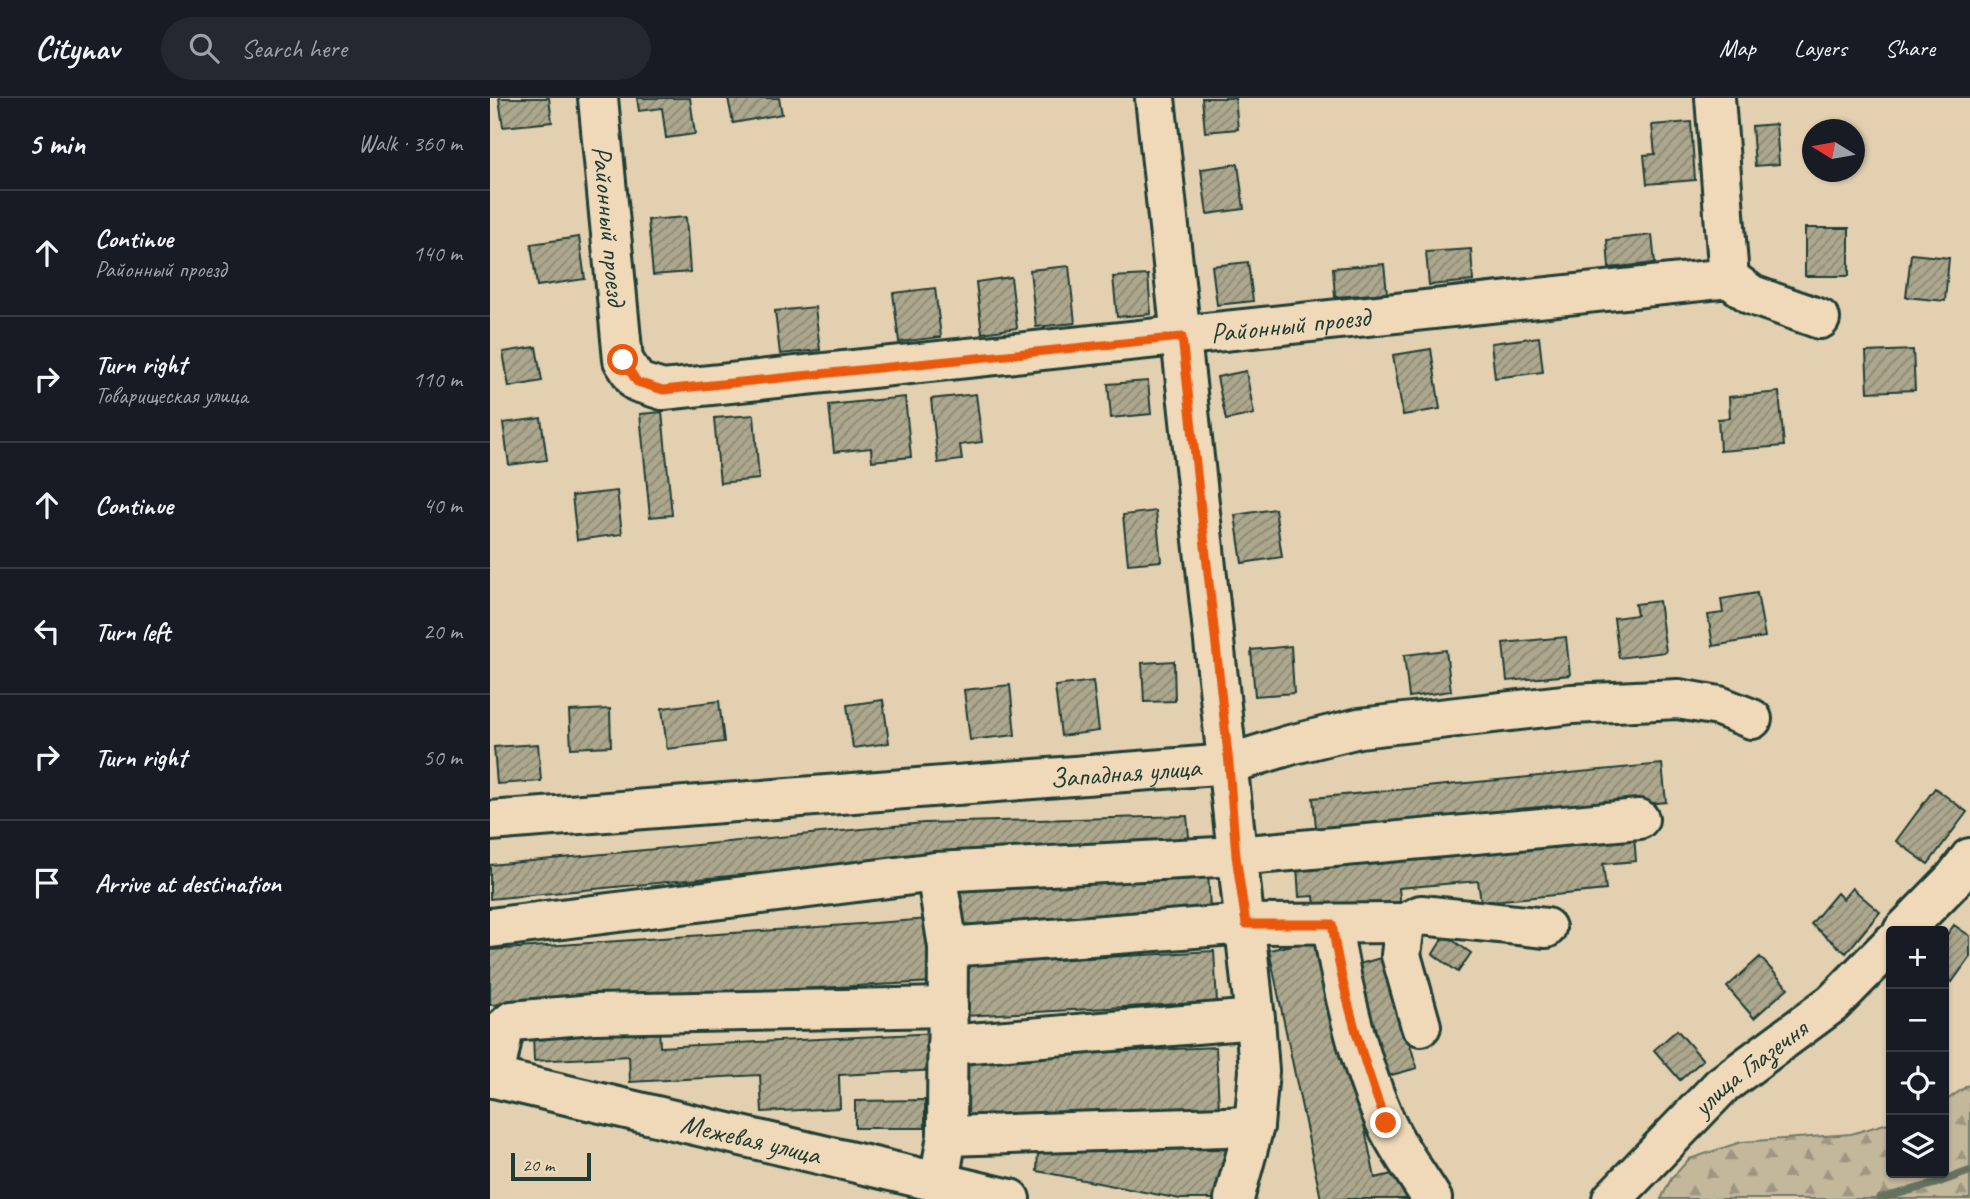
<!DOCTYPE html>
<meta charset="utf-8">
<style>
:root{--surface:#171b24;--page:#242831;--text:#f1f3f6;--muted:#9ea1a6;--line:#363941}
body{margin:0;font-family:Caveat,sans-serif;background:var(--page);color:var(--text)}
.controls{position:absolute;right:21px;bottom:21px;display:grid;overflow:hidden;border-radius:7px;box-shadow:0 2px 5px #0004}
.controls button{width:63px;height:63px;display:grid;place-items:center;padding:0;border:0;border-bottom:2px solid var(--line);background:var(--surface);color:var(--text);font:35px sans-serif}
.compass{position:absolute;left:1312px;top:21px;width:63px;height:63px;border-radius:50%;background:var(--surface);box-shadow:0 2px 5px #0004;rotate:281deg}
.scale{position:absolute;left:21px;bottom:18px;width:80px;box-sizing:border-box;padding-left:7px;border:4px solid #1f3d34;border-top:0;font-size:19px;line-height:24px;white-space:nowrap;color:#1f3d34;-webkit-text-stroke:5px #f0d9b9;paint-order:stroke}
.stop{position:absolute;width:21px;height:21px;margin:-16px;border:5px solid #ea580c;border-radius:50%;background:#fff}
.stop.end{background:#ea580c;border-color:#fff;box-shadow:0 2px 7px #0008}
.list{margin:0;padding:0;list-style:none}
h2{display:flex;justify-content:space-between;align-items:center;height:91px;margin:0;padding:0 28px;font-size:30px}
h2 small{font-size:23px;font-weight:400;color:var(--muted)}
.list li{display:grid;grid-template-columns:46px 1fr auto;gap:21px;align-items:center;box-sizing:border-box;height:126px;padding:0 28px;border-top:2px solid var(--line)}
.list b{display:block;font-size:26px;white-space:nowrap}
.list p{margin:0;font-size:23px;white-space:nowrap;color:var(--muted)}
.list em{font-size:23px;font-style:normal;color:var(--muted)}
.icon{flex:none;width:38px;height:38px;fill:none;stroke:currentColor;stroke-width:2;stroke-linecap:round;stroke-linejoin:round}
.map{position:relative;flex:none;width:1480px;height:1101px;overflow:hidden}
header{display:flex;align-items:center;gap:42px;box-sizing:border-box;height:98px;padding:0 35px;background:var(--surface);border-bottom:2px solid var(--line)}
header strong{font-size:33px}
nav{display:flex;gap:38px;margin-inline-start:auto;font-size:24px}
.search{width:490px;height:63px;background:var(--page);display:flex;align-items:center;gap:18px;box-sizing:border-box;padding:0 24px;border-radius:38px;color:var(--muted);font-size:26px}
main{display:flex}
aside{flex:1;background:var(--surface)}
.map>svg:first-child{display:block}
.forest{fill:url(#forest-firs);stroke:#717a68;stroke-width:2}
.lines{fill:none;stroke-linecap:round;stroke-linejoin:round}
.stream{stroke:#667261;stroke-width:8}
.building{fill:url(#building-hatch);stroke:#1f3d34;stroke-width:2}
.minor-casing{stroke:#1f3d34;stroke-width:44}
.minor{stroke:#f0d9b9;stroke-width:38}
.route{stroke:#ea580c;stroke-width:9}
.labels{text-anchor:middle;stroke-width:5;stroke-linejoin:round;paint-order:stroke}
.street-label{font-size:28px;fill:#1f3d34;stroke:#f0d9b9}
</style>
<header>
<strong>Citynav</strong>
<div class="search"><svg class="icon" aria-label="search" viewBox="0 0 24 24"><circle cx="10" cy="10" r="6"/><path d="M15 15l6 6"/></svg>Search here</div>
<nav><a>Map</a><a>Layers</a><a>Share</a></nav>
</header>
<main>
<aside>
<h2>5 min<small>Walk · 360 m</small></h2>
<ul class="list">
<li><svg class="icon" aria-label="ahead" viewBox="0 0 24 24"><path d="M12 20V5M6 11l6-6 6 6"/></svg><div><b>Continue</b><p>Районный проезд</p></div><em>140 m</em></li>
<li><svg class="icon" aria-label="right" viewBox="0 0 24 24"><path d="M7 20v-9h11M14 6l5 5-5 5"/></svg><div><b>Turn right</b><p>Товарищеская улица</p></div><em>110 m</em></li>
<li><svg class="icon" aria-label="ahead" viewBox="0 0 24 24"><path d="M12 20V5M6 11l6-6 6 6"/></svg><div><b>Continue</b></div><em>40 m</em></li>
<li><svg class="icon" aria-label="left" viewBox="0 0 24 24"><path d="M17 20v-9H6M10 6l-5 5 5 5"/></svg><div><b>Turn left</b></div><em>20 m</em></li>
<li><svg class="icon" aria-label="right" viewBox="0 0 24 24"><path d="M7 20v-9h11M14 6l5 5-5 5"/></svg><div><b>Turn right</b></div><em>50 m</em></li>
<li><svg class="icon" aria-label="arrive" viewBox="0 0 24 24"><path d="M6 21V4h12l-3 4 3 4H6"/></svg><div><b>Arrive at destination</b></div></li>
</ul>
</aside>
<div class="map">
<svg width="1480" height="1101" viewBox="0 0 1480 1101">
<defs>
<pattern id="forest-firs" width="22" height="20" patternUnits="userSpaceOnUse" patternTransform="scale(1.75)"><rect width="22" height="20" fill="#c3b79c"/><path d="M5 1l3.5 6h-7zM16 11l3.5 6h-7z" fill="#9e9680"/></pattern>
<pattern id="building-hatch" width="6" height="6" patternUnits="userSpaceOnUse" patternTransform="scale(1.75)"><rect width="6" height="6" fill="#aca78d"/><path d="M-1 1l2-2M0 6l6-6M5 7l2-2" fill="none" stroke="#8b8974"/></pattern>
</defs>
<rect width="100%" height="100%" fill="#e3d0b1"/>
<filter id="ink" filterUnits="userSpaceOnUse"><feTurbulence type="fractalNoise" baseFrequency=".0143" numOctaves="2"/><feDisplacementMap in="SourceGraphic" scale="14" xChannelSelector="R" yChannelSelector="G"/><feConvolveMatrix kernelMatrix="1 2 1 2 8 2 1 2 1" color-interpolation-filters="sRGB"/></filter>
<g filter="url(#ink)">
<path class="forest" d="M1480,986V1101H1171L1181,1081L1199,1061L1251,1044L1361,1036L1401,1024V1075H1454V1004Z"/>
<g class="lines">
<path class="stream" d="M1389,1101L1444,1086L1480,1073"/>
</g>
<path class="building" d="M9,0H59L62,24L13,29Z
M147,0H200L205,36L176,40L172,10L149,13Z
M238,0H289L292,16L243,25Z
M712,0H745L748,31L715,34Z
M1201,24L1205,82L1157,86L1154,57L1165,56L1162,27Z
M1286,26L1289,66L1265,68L1262,28Z
M748,66L754,111L717,116L711,71Z
M196,119L200,174L163,177L158,122Z
M1315,130H1359V178H1315Z
M1162,137L1165,165L1119,170L1117,142Z
M89,139L95,181L47,188L41,146Z
M981,151L983,183L939,187L936,154Z
M1421,156L1459,160L1455,203L1416,199Z
M758,164L763,203L727,207L722,168Z
M894,166L897,195L845,199L843,170Z
M579,168L585,225L546,229L540,172Z
M658,177L661,216L627,219L623,179Z
M521,179L527,230L492,235L486,184Z
M445,190L451,239L409,244L403,195Z
M325,209L330,252L290,256L285,213Z
M1049,239L1053,274L1005,280L1001,245Z
M46,249L52,283L19,289L13,254Z
M941,251L950,311L913,317L903,257Z
M1423,252L1425,292L1378,294L1376,254Z
M756,273L764,316L736,322L727,279Z
M658,283L661,316L621,320L618,286Z
M1289,294L1294,348L1230,353L1228,321L1240,320L1239,299Z
M486,296L492,344L470,347L472,362L448,365L441,301Z
M415,299L421,359L382,363L381,350L344,354L339,307Z
M172,314L182,417L160,419L150,316Z
M264,317L269,381L230,385L224,320Z
M51,320L57,362L19,367L13,325Z
M127,393L132,436L87,442L82,398Z
M785,411L792,459L752,465L745,417Z
M666,413L671,463L638,466L633,417Z
M1267,495L1275,539L1223,548L1218,517L1233,515L1231,501Z
M1169,503L1176,554L1129,560L1124,520L1147,517L1145,506Z
M1076,539L1080,577L1017,583L1013,545Z
M801,548L804,595L765,598L761,552Z
M956,552L961,593L919,599L914,557Z
M684,563L685,603L654,604L652,565Z
M603,583L609,633L571,638L565,588Z
M520,587L525,637L480,642L474,592Z
M393,602L399,645L363,650L357,607Z
M229,603L234,644L177,651L172,610Z
M120,611L121,648L81,650L79,613Z
M48,646L51,683L7,686L4,649Z
M1172,666L1176,704L827,738L823,700Z
M1445,690L1477,714L1438,766L1406,743Z
M697,718L700,749L440,759L0,801V767L434,725Z
M1144,736L1146,763L1113,766L1116,792L991,804L988,783L909,790L911,811L826,819L824,798L809,799L807,768Z
M718,772L720,811L471,827L468,788Z
M1362,790L1390,814L1356,855L1321,826L1347,795L1353,801Z
M440,821L444,884L0,907V852Z
M1464,827L1480,838V859L1462,884L1454,878V841Z
M955,837L981,855L968,874L943,856Z
M835,840L885,1080L915,1073L921,1101H831L779,852Z
M724,853L727,904L475,918L472,867Z
M894,859L927,970L898,978L866,867Z
M1270,859L1298,890L1264,920L1237,889Z
M169,929L170,949L447,935L449,972L349,977L350,1010L272,1014L270,977L140,984L139,958L44,963L43,935Z
M1187,932L1213,962L1190,982L1164,952Z
M726,949L729,1011L471,1023L469,961Z
M435,1002V1030H365V1003Z
M737,1051L727,1101H690L547,1073L548,1052Z"/>
<g class="lines">
<g class="minor-casing">
<g id="minor">
<path id="s1" d="M108,0L133,262L147,284L173,292L1239,180"/>
<path d="M665,0L765,921L769,973L764,1028L744,1101"/>
<path d="M1225,0L1239,180"/>
<path d="M1239,180L1262,197L1330,221"/>
<path id="s2" d="M0,723L739,666L800,647L869,630L1082,606L1188,601L1229,608L1262,621"/>
<path d="M446,774L458,849L457,1038L449,1084"/>
<path d="M842,826C852,892 868,961 895,1023C907,1050 927,1076 942,1101"/>
<path d="M0,830L446,774L746,758L1149,721"/>
<path d="M1413,833L1464,781L1480,760"/>
<path d="M458,849L756,826L915,825"/>
<path d="M931,928L911,857L915,825L931,817L1056,830"/>
<path d="M457,947L765,921"/>
<path id="s3" d="M0,979L520,1101"/>
<path d="M4,980L14,930L22,923L103,916L458,909"/>
<path d="M457,1038L764,1028"/>
<path id="s4" d="M1122,1101L1231,988L1343,905L1401,846"/>
</g>
</g>
<use href="#minor" class="minor"/>
</g>
</g>
<g class="lines" filter="url(#ink)">
<path class="route" d="M133,262L147,284L173,292L692,239L739,666L746,758L756,826H842C852,895 872,960 896,1025"/>
</g>
<g class="labels">
<g class="street-label">
<text dy="10" stroke="none"><textPath href="#s1" startOffset="128">Районный проезд</textPath></text>
<text dy="10" stroke="none"><textPath href="#s1" startOffset="947">Районный проезд</textPath></text>
<text dy="10" stroke="none"><textPath href="#s2" startOffset="637">Западная улица</textPath></text>
<text dy="10" stroke="none"><textPath href="#s4" startOffset="191">улица Глазечня</textPath></text>
<text dy="10" stroke="none"><textPath href="#s3" startOffset="268">Межевая улица</textPath></text>
</g>
</g>
</svg>
<div class="controls">
<button>+</button>
<button>−</button>
<button><svg class="icon" aria-label="locate" viewBox="0 0 24 24"><circle cx="12" cy="12" r="6"/><path d="M12 2v4M12 18v4M2 12h4M18 12h4"/></svg></button>
<button><svg class="icon" aria-label="layers" viewBox="0 0 24 24"><path d="M12 4l9 5-9 5-9-5zM3 14l9 5 9-5"/></svg></button>
</div>
<svg class="compass" viewBox="-18 -18 36 36"><path d="M0-13l5 13h-10z" fill="#e53935"/><path d="M0 13l5-13h-10z" fill="#9ea1a6"/></svg>
<div class="scale">20 m</div>
<div class="stop" style="left:133px;top:262px"></div>
<div class="stop end" style="left:896px;top:1025px"></div>
</div>
</main>
